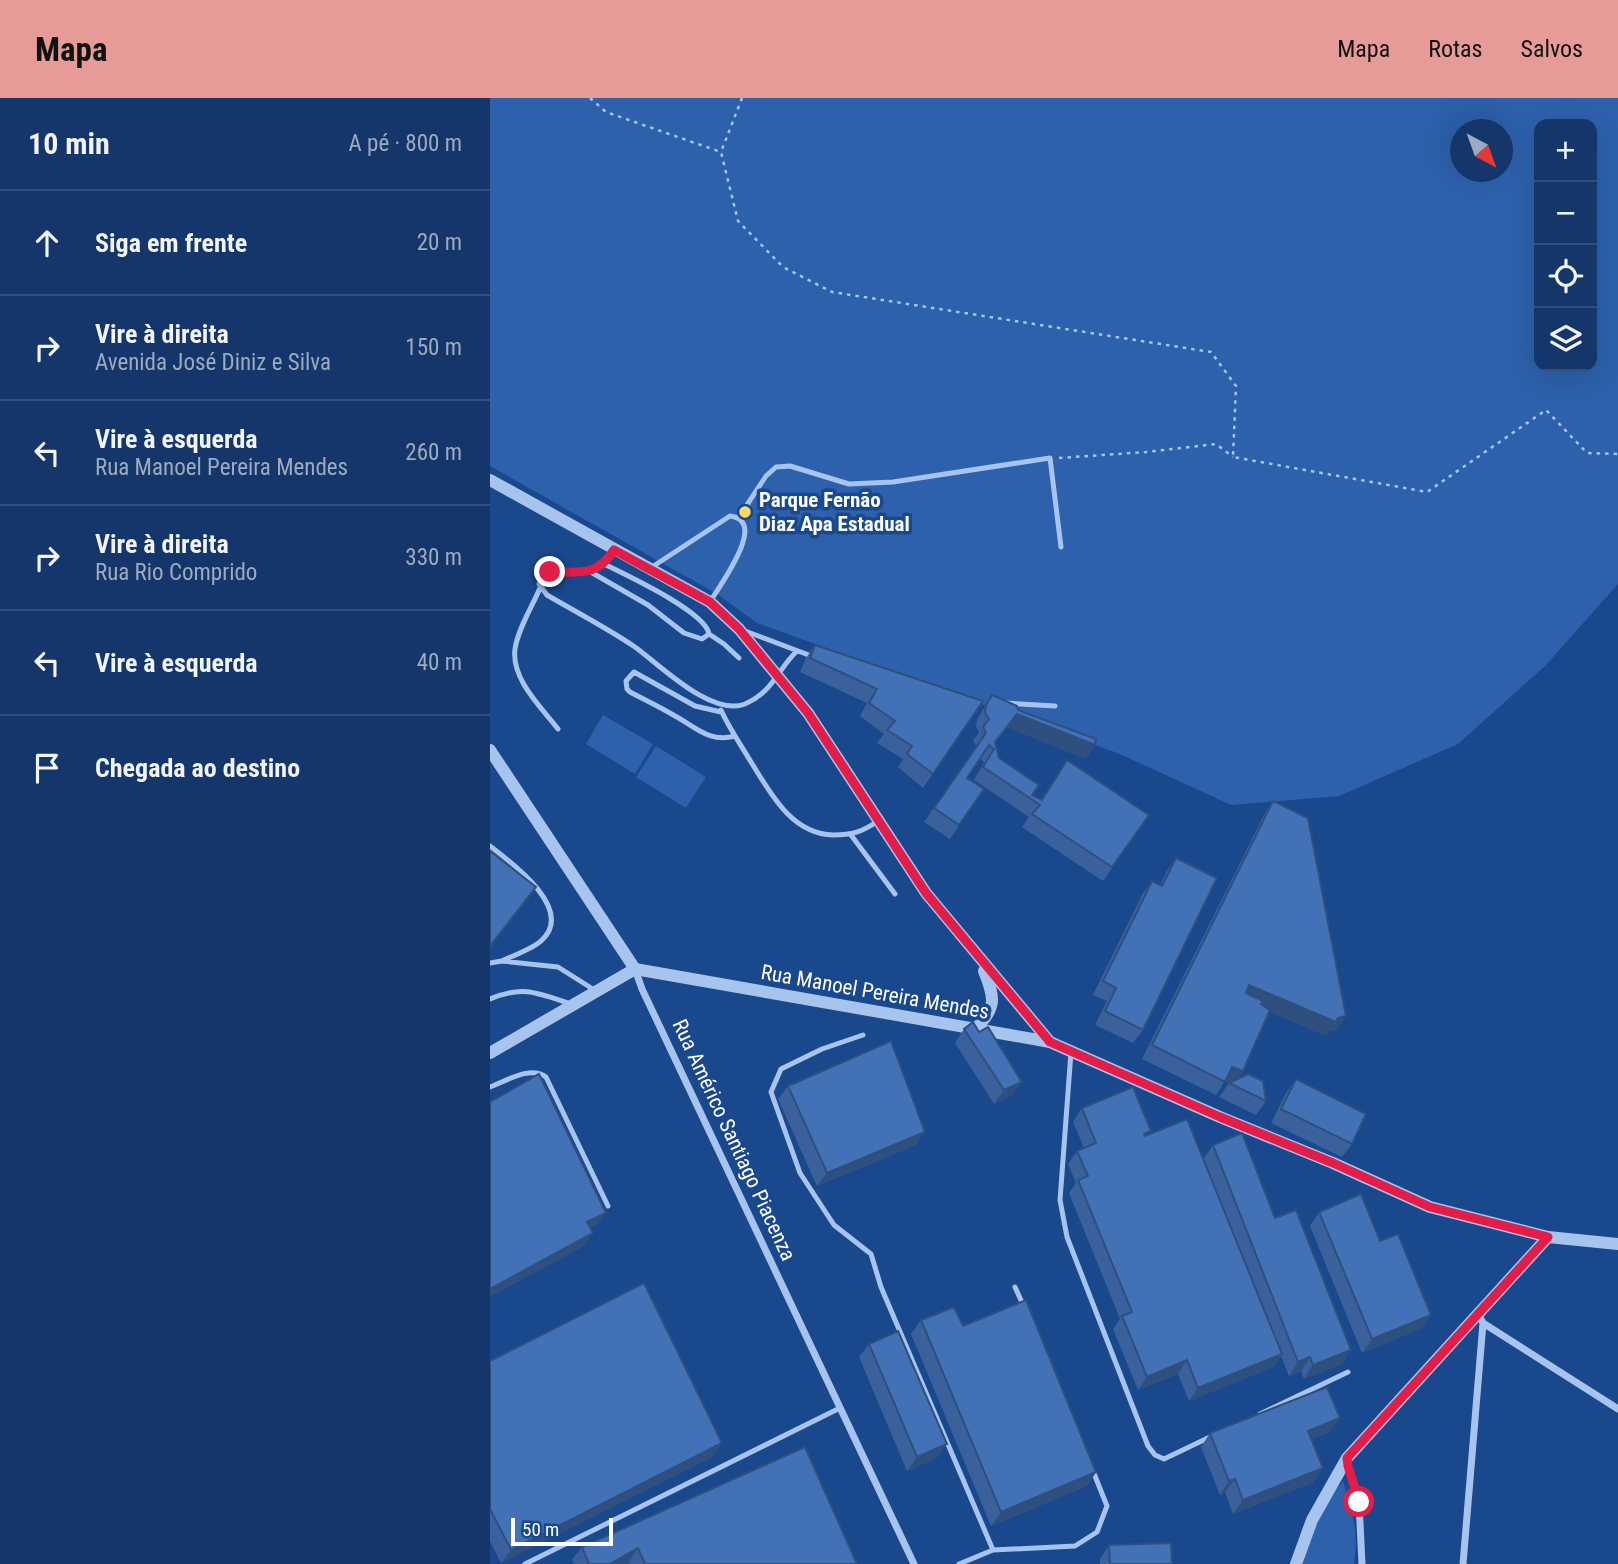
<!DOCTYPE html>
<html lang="pt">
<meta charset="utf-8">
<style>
:root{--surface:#14366a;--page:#214172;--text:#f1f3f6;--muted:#9dabc1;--line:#33507e;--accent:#e69b98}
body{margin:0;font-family:"Roboto Condensed",sans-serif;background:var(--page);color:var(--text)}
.controls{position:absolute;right:21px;top:21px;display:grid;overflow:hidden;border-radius:14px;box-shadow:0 7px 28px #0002}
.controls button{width:63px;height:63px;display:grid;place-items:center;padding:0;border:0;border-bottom:2px solid var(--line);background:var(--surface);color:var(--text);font:35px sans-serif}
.compass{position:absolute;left:960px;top:21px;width:63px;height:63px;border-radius:50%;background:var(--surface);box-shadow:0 7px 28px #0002;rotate:139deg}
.scale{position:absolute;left:21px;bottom:18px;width:102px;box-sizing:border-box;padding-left:7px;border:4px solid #fff;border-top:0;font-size:19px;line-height:24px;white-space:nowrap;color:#fff;-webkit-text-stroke:5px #1a488d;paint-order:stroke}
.stop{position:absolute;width:21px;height:21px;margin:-16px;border:5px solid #e11d48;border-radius:50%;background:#fff}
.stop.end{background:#e11d48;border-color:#fff;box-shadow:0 2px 7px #0008}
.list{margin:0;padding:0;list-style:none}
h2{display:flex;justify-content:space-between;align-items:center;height:91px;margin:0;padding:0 28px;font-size:30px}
h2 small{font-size:23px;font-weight:400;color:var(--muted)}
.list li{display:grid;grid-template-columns:46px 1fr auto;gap:21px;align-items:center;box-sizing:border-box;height:105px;padding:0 28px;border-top:2px solid var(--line)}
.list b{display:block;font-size:26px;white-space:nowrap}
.list p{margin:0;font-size:23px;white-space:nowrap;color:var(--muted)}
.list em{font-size:23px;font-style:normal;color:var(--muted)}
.icon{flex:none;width:38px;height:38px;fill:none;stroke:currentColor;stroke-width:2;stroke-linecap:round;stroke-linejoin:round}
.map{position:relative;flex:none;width:1128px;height:1466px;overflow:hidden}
header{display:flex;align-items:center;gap:42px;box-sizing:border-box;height:98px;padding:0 35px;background:var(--accent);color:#111}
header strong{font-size:33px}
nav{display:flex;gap:38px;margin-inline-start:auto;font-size:24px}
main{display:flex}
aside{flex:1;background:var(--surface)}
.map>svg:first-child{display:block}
.green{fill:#2d61ab;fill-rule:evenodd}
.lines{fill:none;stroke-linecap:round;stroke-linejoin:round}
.path{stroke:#a7c4ee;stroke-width:2.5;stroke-dasharray:3.5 5;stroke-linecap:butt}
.service{stroke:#a7c4ee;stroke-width:5}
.minor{stroke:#a7c4ee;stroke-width:7}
.tertiary{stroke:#a7c4ee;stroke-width:12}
.wall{fill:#3a619c}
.shaded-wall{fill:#2f4f7f}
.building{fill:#4371b5;stroke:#2f4f7f;stroke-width:2}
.route{stroke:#e11d48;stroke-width:9}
.poi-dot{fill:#ffd964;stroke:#1a488d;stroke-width:2.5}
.labels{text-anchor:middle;stroke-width:7;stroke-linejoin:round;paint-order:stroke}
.poi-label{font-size:21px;font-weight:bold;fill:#fff;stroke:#1a488d;text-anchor:start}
.street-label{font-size:21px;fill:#fff;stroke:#1a488d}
</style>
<header>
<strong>Mapa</strong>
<nav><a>Mapa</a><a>Rotas</a><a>Salvos</a></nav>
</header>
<main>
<aside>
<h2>10 min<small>A pé · 800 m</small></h2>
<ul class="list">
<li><svg class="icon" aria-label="ahead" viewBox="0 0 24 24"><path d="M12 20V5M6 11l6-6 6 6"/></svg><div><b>Siga em frente</b></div><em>20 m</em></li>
<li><svg class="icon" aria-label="right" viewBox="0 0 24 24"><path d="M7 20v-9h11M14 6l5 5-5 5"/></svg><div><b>Vire à direita</b><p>Avenida José Diniz e Silva</p></div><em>150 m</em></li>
<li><svg class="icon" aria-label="left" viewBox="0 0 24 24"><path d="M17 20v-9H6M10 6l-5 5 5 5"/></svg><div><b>Vire à esquerda</b><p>Rua Manoel Pereira Mendes</p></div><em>260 m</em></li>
<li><svg class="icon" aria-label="right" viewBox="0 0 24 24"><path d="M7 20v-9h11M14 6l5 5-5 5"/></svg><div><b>Vire à direita</b><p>Rua Rio Comprido</p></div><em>330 m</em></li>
<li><svg class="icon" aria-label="left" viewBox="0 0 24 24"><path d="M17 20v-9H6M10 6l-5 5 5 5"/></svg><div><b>Vire à esquerda</b></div><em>40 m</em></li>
<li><svg class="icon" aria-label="arrive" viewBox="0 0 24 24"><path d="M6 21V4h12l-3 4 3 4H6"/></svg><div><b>Chegada ao destino</b></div></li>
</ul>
</aside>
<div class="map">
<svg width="1128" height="1466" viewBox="0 0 1128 1466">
<rect width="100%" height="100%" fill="#1a488d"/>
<path class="green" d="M0,0H1128V486L1055,568L968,646L849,698L741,707L630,656L267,525L227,496L0,368ZM1049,26H1102V268H1049ZM970,32H1012V74H970Z
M113,617L163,646L145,676L96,646Z
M166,648L216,679L196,710L146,679Z
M853,1383C862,1413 869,1434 864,1466H813C822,1436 832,1407 853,1383Z"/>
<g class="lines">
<path class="path" d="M100,0L116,14L231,54
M252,0L231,54L248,123L293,169L342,194L721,254L746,288L743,359L937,394L1056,312L1097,355L1128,356
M569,360L656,354L726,346L743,359"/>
<path class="service" d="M249,419L276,378L286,369L300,368L359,386L403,384L560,360L571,449
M124,451C98,494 65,457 49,486L57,497C86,514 117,530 145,549C170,567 221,619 255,606C283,594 287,572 307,553
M114,466C136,477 216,514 219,536
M162,469L240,418C279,422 230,487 220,504
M99,473L158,507L194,535L212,541L219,536L234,546L249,560
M50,490C42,509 28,531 25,551C21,581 51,609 68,631
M255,533L324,559
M515,605L565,608
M231,612C239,630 251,647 261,664C280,694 301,736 343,737C362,737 372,734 388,723
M231,614L205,608L144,574L136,583L137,591L140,594C155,602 170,609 185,618C206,629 219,645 245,638
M361,737L405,796
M0,748C22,765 85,811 52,842C43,851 24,857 12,863
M0,865L12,863L68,869L106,893
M0,901C33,887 48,895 81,906
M373,937L332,951L291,971L281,994L310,1075L344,1127L381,1156L391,1189L503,1452
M581,954L570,1102L577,1139L658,1348L665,1357L674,1361L720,1339
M0,989C16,983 41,967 56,979L118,1108
M525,1189L534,1209
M770,1316L858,1274
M35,1466L350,1310
M469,1466L503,1452L585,1448L607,1434L617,1408L603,1373"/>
<path class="minor" d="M145,871L152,891L424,1466
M993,1225L1128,1311
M857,1364L869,1404L872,1466
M973,1466L993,1225L988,1215"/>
<path class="tertiary" d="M0,382L220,504L249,531L318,615L436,795L560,944
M0,652L145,871
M145,871L560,944L730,1019L843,1065L940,1109L1058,1139L1128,1146
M485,931C507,910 505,900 494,873
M0,955L145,871
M806,1466L822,1422L857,1360L1058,1139"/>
</g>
<path class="wall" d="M325,547L493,603L433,690L408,669L413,661L387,645L394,636L370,618L377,605L310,574L316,560Z
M502,597L528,612L605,647L596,661L517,629L505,645L509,660L542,697L551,702L577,662L659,717L613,783L532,729L539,719L484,682L494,664L490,661L477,680L494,691L460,741L434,724L487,649L483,643L489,634L486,629L487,621Z
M783,703L847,932L840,933L836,938L779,913L753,973L748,981L776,1003L766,1017L729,999L739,985L735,983L726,997L652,961L774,717Z
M686,760L653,932L643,945L605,927L617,903L603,897L652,797L662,783L670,787L677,773Z
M474,931L532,984L522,997L504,1006L465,945Z
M806,981L862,1046L852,1059L781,1025L796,995Z
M298,988L426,1047L327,1088L288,1001Z
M592,1010L714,1060L723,1047L785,1120L852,1266L814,1281L811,1273L799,1278L791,1258L783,1269L699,1303L688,1276L648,1292L623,1231L630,1221L579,1095L586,1085L578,1066L587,1053L594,1050L583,1024Z
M829,1114L890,1143L932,1230L872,1255L820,1128Z
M431,1222L473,1228L606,1374L597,1388L501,1428L421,1236Z
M379,1246L447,1360L417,1373L369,1259Z
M0,1263L222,1359L11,1465L0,1443Z
M840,1334L822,1341L824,1384L743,1416L735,1394L730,1397L711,1349L720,1335Z
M315,1349L367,1466H140L139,1464L135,1466H84L82,1462L92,1449Z
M619,1447L682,1466H610V1461Z"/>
<path class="shaded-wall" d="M527,616L605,647L596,661L517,629L501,649Z
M46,789L37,803L0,849V848Z
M759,887L848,920L856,918L847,932L840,933L836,938L750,901Z
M742,969L753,973L744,987L732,982Z
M532,984L522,997L504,1006L514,992Z
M435,1034L426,1047L327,1088L337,1075Z
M116,1115L106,1128L88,1137L97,1124Z
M103,1135L93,1149L0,1199V1191Z
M941,1217L932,1230L872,1255L882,1241Z
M861,1252L852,1266L814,1281L823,1267Z
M792,1256L783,1269L699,1303L708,1290Z
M820,1259L811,1273L799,1278L808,1264Z
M697,1262L688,1276L648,1292L657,1279Z
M850,1320L840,1334L809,1346L818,1333Z
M232,1345L222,1359L11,1465L21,1452Z
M457,1346L447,1360L417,1373L427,1359Z
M833,1370L824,1384L743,1416L753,1402Z
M606,1374L597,1388L501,1428L511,1414Z
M745,1381L735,1394L730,1397L739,1383Z
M148,1450L139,1464L135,1466H120Z"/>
<path class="building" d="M325,547L493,603L443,676L417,656L422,648L397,632L405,623L379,605L387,591L320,560Z
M502,597L527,608L528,612L606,641L605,647L527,616L505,644L509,660L549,687L542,697L552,702L577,662L659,717L622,769L542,716L550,707L493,669L504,651L499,647L477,680L494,691L469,727L444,710L496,635L493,629L499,621L495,615L496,607Z
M783,703L818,720L856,918L848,920L846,924L759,887L756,895L773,903L771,906L780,912L753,973L742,969L735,984L662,947Z
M0,753L46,789L0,848Z
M686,760L727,780L653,932L615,913L626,890L613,883L662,783L672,788Z
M483,924L489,934L498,929L532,984L514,992L474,931Z
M401,943L435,1034L337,1075L298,988Z
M49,976L116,1115L97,1124L103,1135L0,1191V1004Z
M758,976L773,983L776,1003L739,985Z
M806,981L876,1016L862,1046L791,1011Z
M643,989L661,1033L654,1036L655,1038L697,1021L792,1256L708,1290L697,1262L657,1279L632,1218L642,1214L588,1082L598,1078L587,1053L606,1045L592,1010Z
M752,1035L785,1120L806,1112L861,1252L823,1267L820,1259L808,1264L723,1047Z
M871,1096L890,1143L908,1136L941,1217L882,1241L829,1114Z
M154,1185L232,1345L21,1452L0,1411V1263Z
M536,1202L606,1374L511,1414L431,1222L464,1209L473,1228Z
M408,1233L457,1346L427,1359L379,1246Z
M837,1289L850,1320L818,1333L833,1370L753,1402L745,1381L739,1383L720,1335Z
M315,1349L367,1466H155L148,1450L120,1466H99L92,1449Z
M681,1445L682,1466H620L619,1447Z"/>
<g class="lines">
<path class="route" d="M60,474C89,474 107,479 124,452L220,504L249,531L318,615L436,795L560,944L730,1019L843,1065L940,1109L1058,1139L857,1360L858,1368L869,1404"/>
</g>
<circle class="poi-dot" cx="255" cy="414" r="7"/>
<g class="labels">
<g class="poi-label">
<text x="269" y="409">Parque Fernão<tspan x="269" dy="24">Diaz Apa Estadual</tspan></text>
</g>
<g class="street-label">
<text transform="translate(385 894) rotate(10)" y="7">Rua Manoel Pereira Mendes</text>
<text transform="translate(244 1042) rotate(65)" y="7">Rua Américo Santiago Piacenza</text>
</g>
</g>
</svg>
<div class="controls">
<button>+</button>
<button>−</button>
<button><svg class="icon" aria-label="locate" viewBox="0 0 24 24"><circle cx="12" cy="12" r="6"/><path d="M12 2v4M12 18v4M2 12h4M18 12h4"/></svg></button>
<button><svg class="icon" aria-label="layers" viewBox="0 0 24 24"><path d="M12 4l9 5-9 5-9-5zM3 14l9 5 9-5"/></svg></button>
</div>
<svg class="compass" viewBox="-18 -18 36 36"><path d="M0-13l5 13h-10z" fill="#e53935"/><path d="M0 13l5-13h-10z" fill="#9dabc1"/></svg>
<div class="scale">50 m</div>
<div class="stop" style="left:869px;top:1404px"></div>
<div class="stop end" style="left:60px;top:474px"></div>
</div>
</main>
